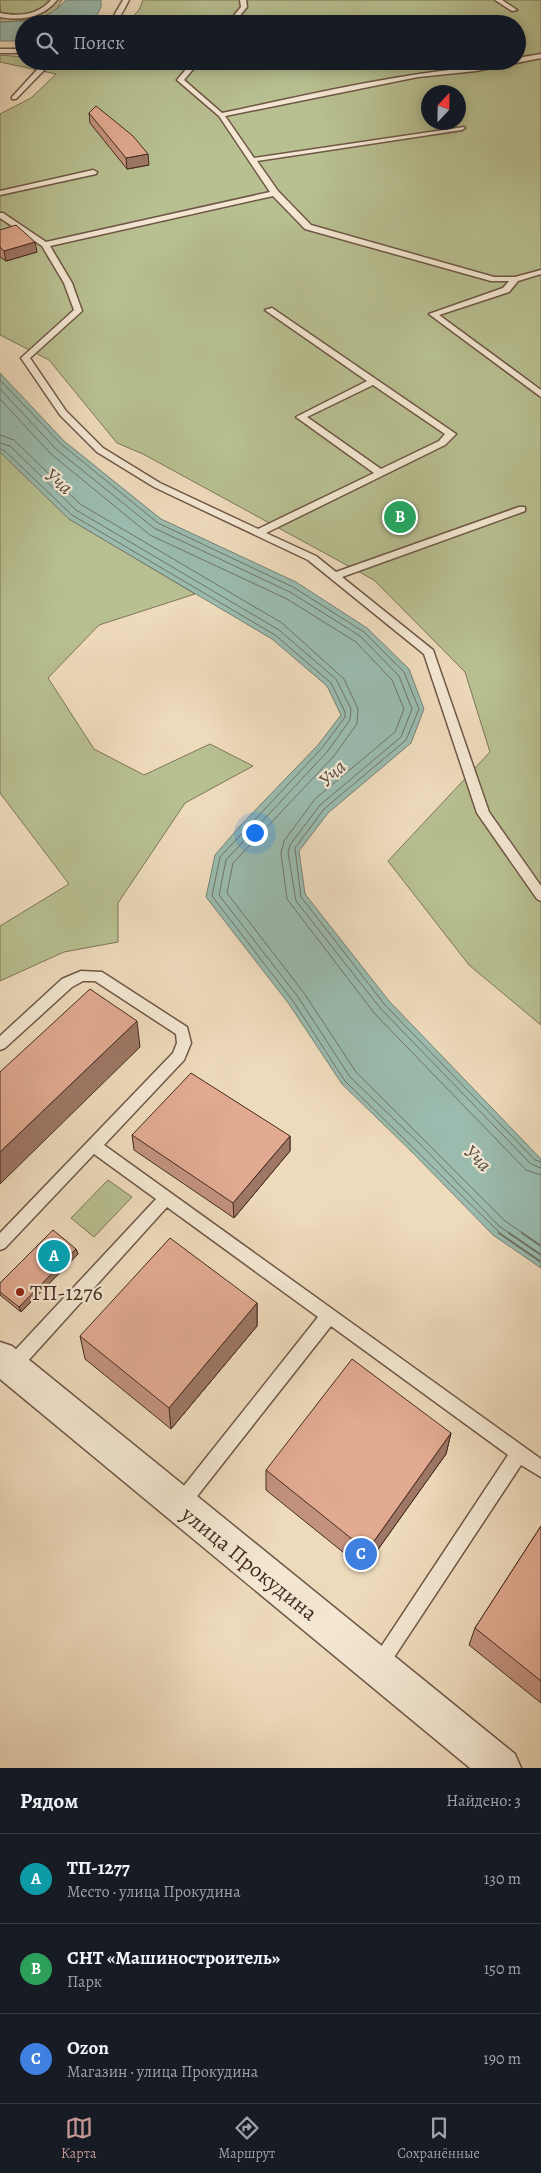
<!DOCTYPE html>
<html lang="ru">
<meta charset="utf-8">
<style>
:root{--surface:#171b24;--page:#20242c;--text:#f1f3f6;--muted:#9ea1a6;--line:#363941;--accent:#c59692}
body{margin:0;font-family:Alegreya,serif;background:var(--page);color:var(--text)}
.compass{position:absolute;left:421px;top:85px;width:45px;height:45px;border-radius:50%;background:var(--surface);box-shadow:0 2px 12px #0003;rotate:22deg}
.you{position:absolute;left:254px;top:832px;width:18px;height:18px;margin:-12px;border:4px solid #fff;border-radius:50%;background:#1a73e8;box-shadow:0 0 0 8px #1a73e833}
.badge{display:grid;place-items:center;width:32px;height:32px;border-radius:50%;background:var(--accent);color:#fff;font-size:16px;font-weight:700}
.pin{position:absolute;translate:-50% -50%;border:2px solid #fff;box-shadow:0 1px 5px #0006}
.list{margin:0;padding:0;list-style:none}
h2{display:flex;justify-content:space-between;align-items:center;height:65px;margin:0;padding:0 20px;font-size:21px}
h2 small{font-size:16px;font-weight:400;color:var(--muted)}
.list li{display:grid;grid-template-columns:32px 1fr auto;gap:15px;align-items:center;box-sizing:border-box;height:90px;padding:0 20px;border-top:1px solid var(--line)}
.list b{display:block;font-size:19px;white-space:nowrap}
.list p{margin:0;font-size:16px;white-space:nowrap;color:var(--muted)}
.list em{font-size:16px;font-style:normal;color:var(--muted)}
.icon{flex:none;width:28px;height:28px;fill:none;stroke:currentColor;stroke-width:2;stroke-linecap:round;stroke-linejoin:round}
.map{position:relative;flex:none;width:541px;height:1768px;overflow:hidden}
.search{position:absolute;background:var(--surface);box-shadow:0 2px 12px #0003;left:15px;right:15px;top:15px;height:55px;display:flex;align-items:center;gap:12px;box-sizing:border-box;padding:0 18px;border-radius:28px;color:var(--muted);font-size:19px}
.sheet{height:335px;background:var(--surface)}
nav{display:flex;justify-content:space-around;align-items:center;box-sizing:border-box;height:70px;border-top:1px solid var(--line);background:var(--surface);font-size:14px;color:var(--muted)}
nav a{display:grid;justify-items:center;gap:2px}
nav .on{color:var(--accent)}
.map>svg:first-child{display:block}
.green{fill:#b8c091;stroke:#7e7658;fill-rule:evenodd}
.water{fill:#9abbae;stroke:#788175}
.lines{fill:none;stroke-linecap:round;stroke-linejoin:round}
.shore-far1{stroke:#707367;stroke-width:1}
.shore{stroke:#707367;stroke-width:2}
.service-casing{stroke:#6f5747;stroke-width:3}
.minor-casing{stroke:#6f5747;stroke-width:3}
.service{fill:#f4e8d3;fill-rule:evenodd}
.minor{fill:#f4e8d3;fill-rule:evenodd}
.wall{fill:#c2927d;stroke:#452b20}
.shaded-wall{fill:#9e7766;stroke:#452b20}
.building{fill:#e1aa91;stroke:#452b20}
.poi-dot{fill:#8f2418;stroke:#f4e8d3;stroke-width:2}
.labels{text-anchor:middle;stroke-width:4.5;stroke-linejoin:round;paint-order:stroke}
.water-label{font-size:20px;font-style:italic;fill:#5a4f44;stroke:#f4e8d3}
.near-poi-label{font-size:22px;fill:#452b20;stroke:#f4e8d3;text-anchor:start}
.near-street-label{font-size:22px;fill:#452b20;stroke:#f4e8d3}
</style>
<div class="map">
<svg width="541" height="1768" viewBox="0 0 541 1768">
<rect width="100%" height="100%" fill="#eedbbc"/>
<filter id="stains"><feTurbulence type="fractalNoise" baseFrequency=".004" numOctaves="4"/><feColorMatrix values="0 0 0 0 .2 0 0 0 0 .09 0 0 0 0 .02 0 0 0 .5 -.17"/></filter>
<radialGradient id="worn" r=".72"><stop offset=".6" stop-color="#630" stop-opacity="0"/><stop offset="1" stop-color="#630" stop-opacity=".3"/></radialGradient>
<path class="green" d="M0,0H62L55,12L31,20L1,22Z
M143,0H541V1025L469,965L388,861L490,752L465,672L374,580L143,454L117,443L49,360L0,335V114L31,98L56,74L0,62V55L24,57V61H517V24H125L139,10ZM428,92H458V122H428Z
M0,452L69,519L195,594L99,625L48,678L94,749L144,775L210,744L253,766L185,803L118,903V942L64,952L0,981V926L69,884L0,793Z
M108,1180L132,1197L94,1237L71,1218Z"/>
<path class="water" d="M66,0H101V7L93,23L91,24H24V41H0V22C28,21 46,22 66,0Z
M0,373L64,441L161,519L296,582L367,628L409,669L424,709L411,743L328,813L299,851L305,894L389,1001L541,1159V1268L493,1235L412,1152L342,1084L289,1004L206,897L215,855L240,826L318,745L341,715L327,686L272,639L69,519L0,452Z"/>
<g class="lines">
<path class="shore-far1" d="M0,380L61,444L158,523L293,587L364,632L404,672L419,709L406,740L324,809L295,848L301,897L385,1005L535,1160L541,1162
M0,389L56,449L154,528L290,592L360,636L399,676L412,709L401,737L320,805L290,845L288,853L296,901L381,1009L531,1164L541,1168
M0,399L51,454L150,535L287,599L356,642L392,680L404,709L395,732L315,799L284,841L281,853L287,899L375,1014L526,1170L541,1175
M0,435L14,440L80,504L282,623L344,679L358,709L357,724L333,757L233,863L227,893L304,993L356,1072L505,1221L524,1234
M0,443L10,446L76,510L279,630L336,679L351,709L350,720L327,752L226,860L219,895L298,997L350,1077L420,1144L500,1227L511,1234
M0,449L5,451L72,515L275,635L331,683L345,712V717L322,748L220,857L212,896L293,1001L345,1081L501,1234"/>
<path class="shore" d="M499,1233L541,1262
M509,1233L541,1255
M522,1233L541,1246"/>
<g class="service-casing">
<path id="service" d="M51,0H57C43,18 21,21 0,17V13C19,17 38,15 51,0Z
M123,0H129C123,11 119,24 105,24L112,19Z
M240,0H246L247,7L233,24H227L241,7Z
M495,0H502L517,10L512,11Z
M0,49H24V53H0Z
M541,54V58L476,71L418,77L225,116L254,158L464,127L465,128L462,130L257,161L278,191L311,225L494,277H515L541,270V274L518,281L509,292L439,315L541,390V397L429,314L503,288L509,281H491L305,229L273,196L50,246L72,283L82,311L30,358L66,411L103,448L160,483L258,529L374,473L296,417L367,381L265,310L272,308L456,434L445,445L266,533L316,556L336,572L519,507H525V511L342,577L433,650L489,812L541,886V901L537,899L477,813L424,654L308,560L154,487L97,452L60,415L21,358L74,310L64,283L42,246L0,218V213H3L46,242L270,192L219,116L177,80L193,61H200L184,80L222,113C304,96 385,76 468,68C485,66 500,61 517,61V58ZM373,385L445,434L439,441L381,469L307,417Z
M45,61H53L16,99H12V97Z
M93,170L97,172L96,174L0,195V191Z
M81,971L102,972L187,1027L191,1043L184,1060L104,1145L541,1459V1477L521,1465L385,1671L379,1674L373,1671L370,1665L373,1659L508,1455L331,1326L187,1509L181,1512L175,1509L172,1503L175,1497L318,1317L167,1207L17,1373L11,1375L5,1373L3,1367L5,1361L156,1199L94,1154L5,1248L0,1250V1233L173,1053L177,1043L176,1034L95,981H83L72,987L5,1048L0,1050V1036L62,979Z"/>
</g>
<g class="minor-casing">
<path id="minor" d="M0,1342L12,1346L515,1754L521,1768H470L0,1379Z"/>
</g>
<use href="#service" class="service"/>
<use href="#minor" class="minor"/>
</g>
<path class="wall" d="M89,113L149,165L127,169L90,123Z
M0,230L37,252L6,261L0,257Z
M132,1135L290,1136V1151L234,1218L134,1150Z
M76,1249L78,1254L21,1312L0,1295V1283Z
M257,1303V1326L171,1429L85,1359L80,1336Z
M451,1433L446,1454L364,1569L266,1490V1470Z
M541,1526V1703L469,1645L475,1628Z"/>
<path class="shaded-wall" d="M148,154L149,165L127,169L126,158Z
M35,242L37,252L6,261L4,251Z
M137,1021L140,1047L0,1184V1152Z
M290,1136V1151L234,1218L233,1203Z
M76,1249L78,1254L21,1312L19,1307Z
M257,1303V1326L171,1429L169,1408Z
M451,1433L446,1454L364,1569L367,1551Z"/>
<path class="building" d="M96,106L133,136L148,154L126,158L89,113Z
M16,225L35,242L4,251L0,247V230Z
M90,989L137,1021L0,1152V1072Z
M191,1073L290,1136L233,1203L132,1135Z
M53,1230L76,1249L19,1307L0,1292V1283Z
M170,1238L257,1303L169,1408L80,1336Z
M352,1359L451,1433L367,1551L266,1470Z
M541,1526V1681L475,1628Z"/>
<circle class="poi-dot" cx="20" cy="1292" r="5"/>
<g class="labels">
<g class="water-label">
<text transform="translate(59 481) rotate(39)" y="7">Уча</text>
<text transform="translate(332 773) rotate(-43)" y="7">Уча</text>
<text transform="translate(478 1158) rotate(44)" y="7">Уча</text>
</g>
<g class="near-poi-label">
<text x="30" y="1300">ТП-1276</text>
</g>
<g class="near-street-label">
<text transform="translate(250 1563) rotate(39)" y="8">улица Прокудина</text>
</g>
</g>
<rect width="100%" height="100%" filter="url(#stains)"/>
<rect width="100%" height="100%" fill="url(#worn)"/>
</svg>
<svg class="compass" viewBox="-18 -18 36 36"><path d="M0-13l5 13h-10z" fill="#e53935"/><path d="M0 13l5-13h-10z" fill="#9ea1a6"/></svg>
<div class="you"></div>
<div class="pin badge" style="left:54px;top:1256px;background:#0f9aa8">A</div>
<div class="pin badge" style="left:400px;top:517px;background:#2e9e5b">B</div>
<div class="pin badge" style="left:361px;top:1554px;background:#3f7fe0">C</div>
<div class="search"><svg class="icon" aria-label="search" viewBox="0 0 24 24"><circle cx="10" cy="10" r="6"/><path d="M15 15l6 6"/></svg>Поиск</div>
</div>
<section class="sheet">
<h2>Рядом<small>Найдено: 3</small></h2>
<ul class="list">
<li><span class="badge" style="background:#0f9aa8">A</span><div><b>ТП-1277</b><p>Место · улица Прокудина</p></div><em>130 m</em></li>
<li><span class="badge" style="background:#2e9e5b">B</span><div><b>СНТ «Машиностроитель»</b><p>Парк</p></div><em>150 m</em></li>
<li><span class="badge" style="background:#3f7fe0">C</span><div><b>Ozon</b><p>Магазин · улица Прокудина</p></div><em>190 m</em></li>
</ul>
</section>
<nav>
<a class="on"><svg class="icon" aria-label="map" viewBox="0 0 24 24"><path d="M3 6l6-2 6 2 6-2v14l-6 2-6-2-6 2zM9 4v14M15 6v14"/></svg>Карта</a>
<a><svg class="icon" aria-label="directions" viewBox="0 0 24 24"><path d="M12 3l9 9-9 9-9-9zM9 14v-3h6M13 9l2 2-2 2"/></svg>Маршрут</a>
<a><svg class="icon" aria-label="saved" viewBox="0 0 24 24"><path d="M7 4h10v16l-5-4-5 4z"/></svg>Сохранённые</a>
</nav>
